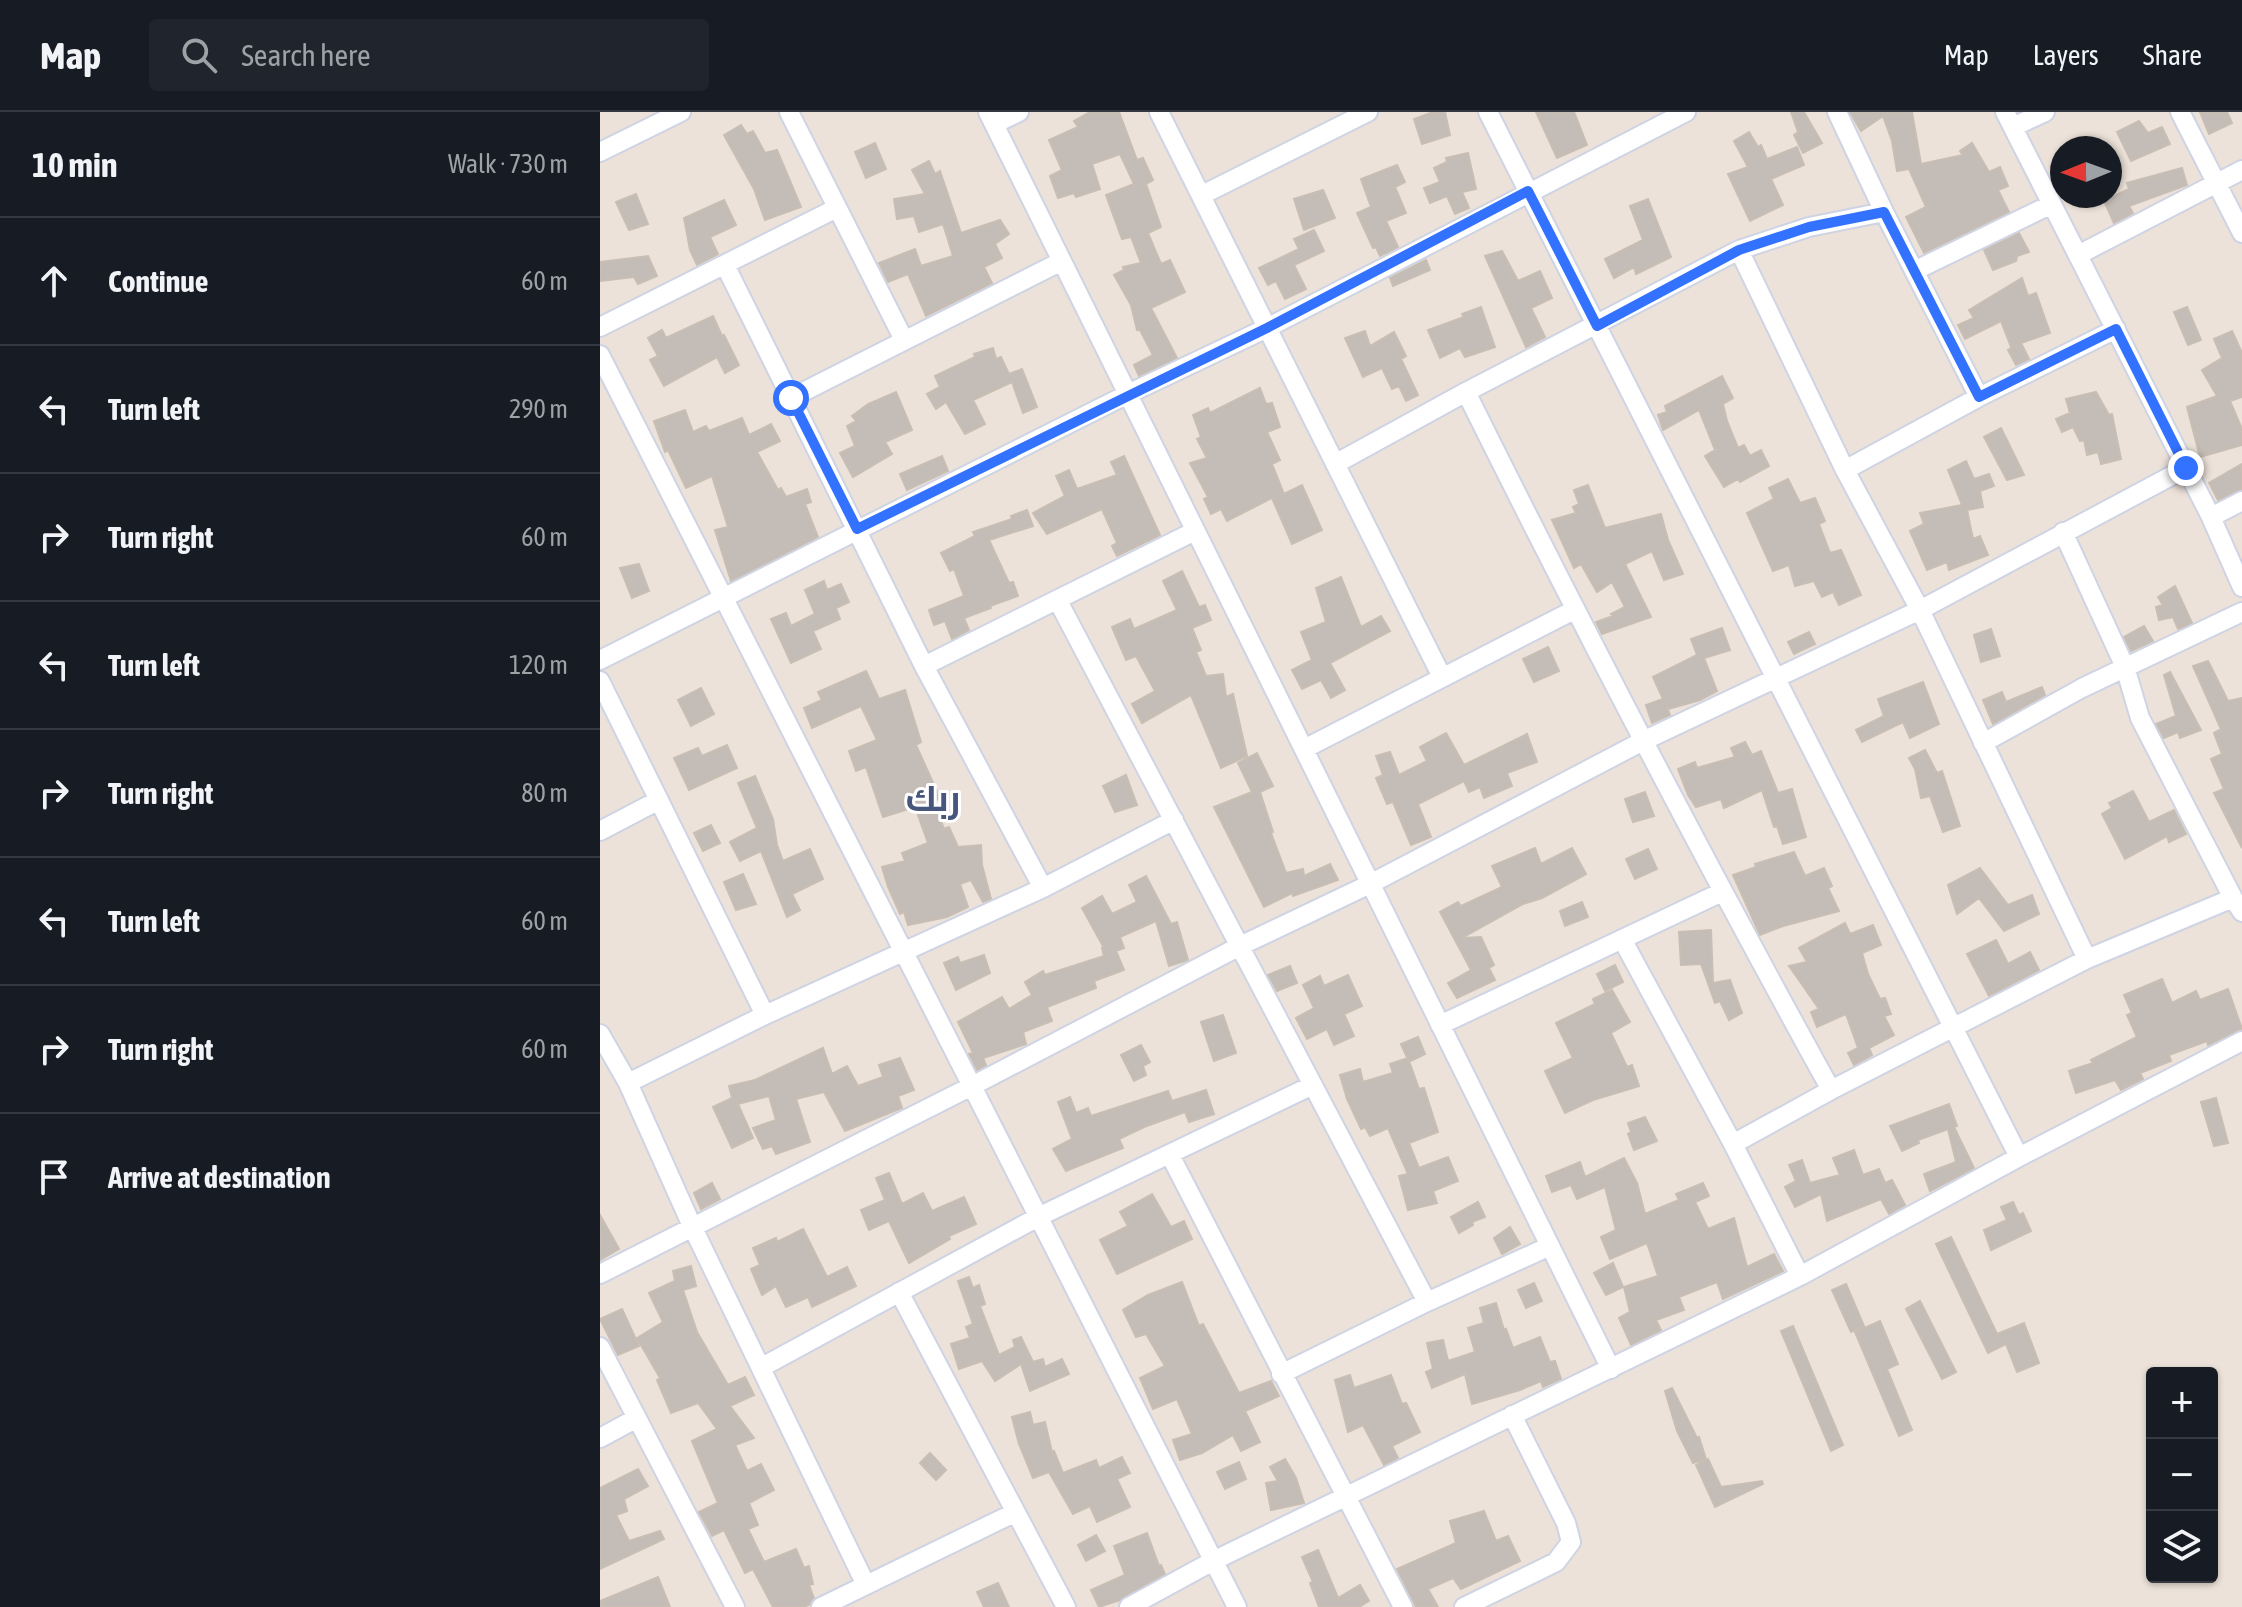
<!DOCTYPE html>
<meta charset="utf-8">
<style>
:root{--surface:#171b24;--page:#20242c;--text:#f1f3f6;--muted:#9ea1a6;--line:#363941}
body{margin:0;font-family:"Asap Condensed",Cairo,sans-serif;background:var(--page);color:var(--text)}
.controls{position:absolute;right:24px;bottom:24px;display:grid;overflow:hidden;border-radius:8px;box-shadow:0 2px 6px #0004}
.controls button{width:72px;height:72px;display:grid;place-items:center;padding:0;border:0;border-bottom:2px solid var(--line);background:var(--surface);color:var(--text);font:40px sans-serif}
.compass{position:absolute;left:1450px;top:24px;width:72px;height:72px;border-radius:50%;background:var(--surface);box-shadow:0 2px 6px #0004;rotate:269deg}
.stop{position:absolute;width:24px;height:24px;margin:-18px;border:6px solid #3371ff;border-radius:50%;background:#fff}
.stop.end{background:#3371ff;border-color:#fff;box-shadow:0 2px 8px #0008}
.list{margin:0;padding:0;list-style:none}
h2{display:flex;justify-content:space-between;align-items:center;height:104px;margin:0;padding:0 32px;font-size:34px}
h2 small{font-size:26px;font-weight:400;color:var(--muted)}
.list li{display:grid;grid-template-columns:52px 1fr auto;gap:24px;align-items:center;box-sizing:border-box;height:128px;padding:0 32px;border-top:2px solid var(--line)}
.list b{display:block;font-size:30px;white-space:nowrap}
.list em{font-size:26px;font-style:normal;color:var(--muted)}
.icon{flex:none;width:44px;height:44px;fill:none;stroke:currentColor;stroke-width:2;stroke-linecap:round;stroke-linejoin:round}
.map{position:relative;flex:none;width:1642px;height:1495px;overflow:hidden}
header{display:flex;align-items:center;gap:48px;box-sizing:border-box;height:112px;padding:0 40px;background:var(--surface);border-bottom:2px solid var(--line)}
header strong{font-size:38px}
nav{display:flex;gap:44px;margin-inline-start:auto;font-size:28px}
.search{width:560px;height:72px;background:var(--page);display:flex;align-items:center;gap:20px;box-sizing:border-box;padding:0 28px;border-radius:8px;color:var(--muted);font-size:30px}
main{display:flex}
aside{flex:1;background:var(--surface)}
.map>svg:first-child{display:block}
.building{fill:#c4bcb6;stroke:#c8beb3;stroke-width:2}
.lines{fill:none;stroke-linecap:round;stroke-linejoin:round}
.minor-casing{stroke:#ced4e3;stroke-width:22}
.minor{stroke:#fff;stroke-width:18}
.route{stroke:#3371ff;stroke-width:10}
.labels{text-anchor:middle;stroke-width:6;stroke-linejoin:round;paint-order:stroke}
.town-label{font-size:36px;font-weight:bold;fill:#46567c;stroke:#fff}
</style>
<header>
<strong>Map</strong>
<div class="search"><svg class="icon" aria-label="search" viewBox="0 0 24 24"><circle cx="10" cy="10" r="6"/><path d="M15 15l6 6"/></svg>Search here</div>
<nav><a>Map</a><a>Layers</a><a>Share</a></nav>
</header>
<main>
<aside>
<h2>10 min<small>Walk · 730 m</small></h2>
<ul class="list">
<li><svg class="icon" aria-label="ahead" viewBox="0 0 24 24"><path d="M12 20V5M6 11l6-6 6 6"/></svg><div><b>Continue</b></div><em>60 m</em></li>
<li><svg class="icon" aria-label="left" viewBox="0 0 24 24"><path d="M17 20v-9H6M10 6l-5 5 5 5"/></svg><div><b>Turn left</b></div><em>290 m</em></li>
<li><svg class="icon" aria-label="right" viewBox="0 0 24 24"><path d="M7 20v-9h11M14 6l5 5-5 5"/></svg><div><b>Turn right</b></div><em>60 m</em></li>
<li><svg class="icon" aria-label="left" viewBox="0 0 24 24"><path d="M17 20v-9H6M10 6l-5 5 5 5"/></svg><div><b>Turn left</b></div><em>120 m</em></li>
<li><svg class="icon" aria-label="right" viewBox="0 0 24 24"><path d="M7 20v-9h11M14 6l5 5-5 5"/></svg><div><b>Turn right</b></div><em>80 m</em></li>
<li><svg class="icon" aria-label="left" viewBox="0 0 24 24"><path d="M17 20v-9H6M10 6l-5 5 5 5"/></svg><div><b>Turn left</b></div><em>60 m</em></li>
<li><svg class="icon" aria-label="right" viewBox="0 0 24 24"><path d="M7 20v-9h11M14 6l5 5-5 5"/></svg><div><b>Turn right</b></div><em>60 m</em></li>
<li><svg class="icon" aria-label="arrive" viewBox="0 0 24 24"><path d="M6 21V4h12l-3 4 3 4H6"/></svg><div><b>Arrive at destination</b></div></li>
</ul>
</aside>
<div class="map">
<svg width="1642" height="1495" viewBox="0 0 1642 1495">
<rect width="100%" height="100%" fill="#ece2d9"/>
<path class="building" d="M490,0H519L537,48L543,46L553,68L546,72L561,115L548,121L561,152L570,148L585,180L551,196L577,246L539,264L534,253L553,243L540,218H537L531,193L514,163L524,158L523,155L541,151L531,125L522,127L506,83L534,72L520,42L492,52L500,77L476,85L474,81L458,86L450,64L462,58L449,28L478,15L474,9Z
M833,0H845L850,23L822,32L814,7Z
M936,0H974L987,33L957,46Z
M1191,0H1204L1222,31L1203,41L1194,23L1198,20Z
M1250,0H1312L1321,52L1363,43L1360,39L1372,31L1389,60L1400,55L1408,74L1398,78L1409,100L1324,141L1306,105L1326,95L1309,57L1297,59L1292,29L1283,4L1261,19Z
M1600,0H1627L1632,11L1609,22Z
M1539,9L1548,21L1562,15L1570,32L1531,49L1517,20Z
M141,13L147,22L153,19L165,41L177,38L201,95L165,108L154,77L124,23Z
M1149,20L1158,35L1161,33L1167,47L1197,35L1204,53L1171,67L1183,93L1150,109L1128,62L1148,55L1134,29Z
M275,31L286,57L266,66L255,40Z
M868,41L876,77L862,80L869,96L855,102L847,84L830,91L824,76L840,70L834,56L847,50L846,46Z
M329,49L335,62L340,59L361,121L400,108L409,122L395,132L402,146L384,155L392,171L326,204L308,162L288,170L279,151L315,137L321,154L353,144L343,112L319,120L314,104L297,107L294,87L325,82L312,58Z
M797,53L805,70L795,75L806,101L786,109L798,135L780,144L776,135L773,136L757,101L771,95L761,67Z
M1582,56L1587,73L1529,94L1533,101L1514,111L1504,89L1529,77L1527,71Z
M723,78L735,106L704,118L694,87Z
M36,82L48,112L29,118L16,90Z
M1048,87L1071,145L1036,162L1034,155L1014,166L1005,147L1043,128L1030,94Z
M124,88L136,113L110,125L118,142L97,153L90,138L84,106Z
M714,118L724,139L694,153L706,177L685,187L676,169L668,173L659,156L699,137L694,127Z
M1419,121L1429,140L1417,144L1416,149L1393,158L1384,138Z
M902,139L918,169L940,159L952,186L931,196L945,225L926,235L885,144Z
M48,144L57,164L38,172L34,165L0,169V150Z
M826,148L830,158L793,174L790,166Z
M1422,166L1428,184L1436,181L1450,221L1421,231L1429,247L1416,253L1408,238L1419,232L1411,235L1401,209L1365,227L1358,213L1374,206L1369,198Z
M881,195L895,235L865,245L860,236L840,246L828,218L864,205L862,202Z
M1587,195L1601,228L1588,233L1574,200Z
M113,204L122,224L124,223L139,253L125,261L117,245L64,274L50,248L58,244L48,226L62,218L66,226Z
M765,219L770,234L794,220L806,244L801,247L818,283L806,289L799,274L792,277L782,256L763,265L745,226Z
M1632,219L1642,241V285L1630,289L1642,317V333L1600,345L1587,295L1617,284L1602,258L1622,246L1614,227Z
M393,236L396,247L401,245L409,262L422,257L437,295L423,301L412,270L373,288L385,312L365,322L346,290L336,297L327,282L340,275L335,264L375,245L374,242Z
M1122,264L1133,286L1123,292L1127,309L1138,336L1144,333L1150,344L1161,338L1169,354L1140,370L1138,367L1124,375L1105,344L1115,338L1099,298L1063,318L1058,303L1067,300L1065,294Z
M660,276L666,292L672,291L680,315L667,320L680,348L672,352L684,382L702,373L722,418L692,432L672,386L627,409L621,397L611,402L604,387L608,385L590,351L607,346L597,327L601,325L593,303L608,296L610,301Z
M296,280L312,318L285,330L292,342L253,365L240,341L255,334L247,314L256,309L252,304L268,292Z
M1496,280L1509,303L1512,302L1521,347L1501,352L1498,340L1487,343L1484,328L1480,329L1473,315L1462,320L1456,307L1470,301L1466,287Z
M85,298L93,320L106,314L109,319L142,306L149,323L171,312L180,329L157,340L178,378L181,376L186,385L207,377L211,390L205,392L218,425L131,469L115,418L128,415L112,364L86,376L68,338L65,340L54,309Z
M1401,316L1424,363L1407,368L1384,325Z
M342,344L348,359L307,378L300,362Z
M524,344L560,423L517,444L512,434L517,431L502,397L447,422L433,401L465,384L456,364L469,358L477,377L517,363L511,350Z
M1366,349L1374,367L1389,362L1394,374L1380,379L1383,395L1367,398L1373,427L1380,424L1388,443L1349,458L1347,450L1327,458L1310,419L1324,412L1320,401L1362,393L1348,358Z
M1642,352V377L1618,388L1609,371Z
M1188,367L1200,391L1215,386L1225,409L1219,412L1230,441L1241,438L1261,483L1239,493L1233,480L1222,485L1214,469L1195,474L1189,453L1173,459L1147,401L1174,387L1169,376Z
M988,373L1005,416L1061,402L1068,428L1083,462L1064,468L1052,439L1025,452L1051,505L1002,522L996,510L1013,504L1011,502L1025,495L1012,470L997,480L981,452L974,456L952,408L976,401L973,395L979,392L974,378Z
M427,398L433,414L389,428L409,471L413,470L418,484L390,494L391,496L364,506L369,518L352,527L345,509L334,513L329,498L364,484L354,457L350,459L341,441L375,424L373,420L412,407L411,404Z
M39,452L49,479L32,486L20,456Z
M582,459L599,495L605,493L611,508L592,516L601,538L596,540L606,564L623,562L626,585L633,582L647,644L621,656L591,583L542,611L532,592L555,579L536,544L526,548L512,515L530,507L534,517L577,498L563,469Z
M741,465L761,515L781,504L790,519L730,551L745,578L731,586L721,568L702,577L692,558L712,548L701,520L726,510L716,476Z
M224,469L227,478L241,472L249,490L236,496L240,507L213,519L221,537L191,551L171,507L186,501L191,514L215,502L205,478Z
M1575,474L1592,511L1578,517L1573,505L1559,508L1556,495L1563,493L1558,485Z
M1544,514L1553,529L1531,539L1524,525Z
M1122,516L1130,538L1104,546L1117,579L1100,588L1068,597L1064,588L1070,603L1052,611L1046,593L1063,587L1053,565L1097,543L1091,527Z
M1391,517L1400,544L1381,550L1374,523Z
M1209,520L1215,532L1194,542L1188,530Z
M948,535L959,559L934,570L923,547Z
M1608,549L1628,589L1642,586V736L1614,681L1624,677L1611,647L1622,642L1614,621L1621,617L1593,554Z
M266,559L279,587L305,578L321,630L316,633L340,686L334,689L344,717L349,715L358,735L381,733L382,753L391,787L383,790L371,768L360,772L368,795L347,805L308,813L304,800L300,802L288,775L282,755L305,749L302,741L328,731L315,695L283,705L266,655L256,659L249,639L277,628L261,594L212,616L204,596L222,588L218,580Z
M1570,560L1601,618L1580,626L1578,620L1564,626L1556,612L1576,604L1564,563Z
M1323,570L1339,612L1310,626L1303,610L1262,630L1256,618L1284,604L1278,587Z
M1442,575L1445,583L1393,612L1383,588L1402,580L1406,590Z
M101,576L114,602L91,614L78,588Z
M846,621L864,653L927,622L937,650L907,661L912,674L884,686L880,675L869,680L864,669L818,692L831,725L811,733L793,690L787,692L776,666L783,663L776,644L790,640L799,663L827,649L820,635Z
M1145,630L1152,643L1161,639L1178,681L1192,677L1206,725L1183,732L1177,714L1174,715L1162,678L1124,696L1121,687L1096,695L1088,683L1078,657L1095,650L1097,656L1135,645L1131,636Z
M127,633L137,656L89,678L74,646L98,636L102,644Z
M1325,638L1337,661L1342,659L1360,714L1343,720L1330,684L1321,686L1315,657L1309,646Z
M657,641L673,674L660,680L673,720L671,721L686,761L703,757L704,764L730,752L738,768L693,784L692,781L664,795L614,695L652,680L638,651Z
M526,663L537,693L515,700L503,674Z
M155,664L173,707L177,733L183,749L210,737L223,767L192,782L200,798L187,805L161,739L140,749L130,730L157,716L138,671Z
M1533,679L1549,710L1574,698L1586,722L1569,730L1567,724L1525,747L1502,702L1512,696L1509,691Z
M1045,680L1054,704L1033,710L1025,687Z
M111,713L120,731L103,739L94,721Z
M935,736L941,752L972,736L986,762L942,786L923,792L862,826L881,825L894,853L889,856L895,868L857,886L848,871L871,858L840,800L858,790L861,794L902,775L892,754Z
M1048,737L1057,757L1035,767L1026,747Z
M1194,740L1205,764L1224,756L1232,774L1228,776L1239,799L1183,814L1160,823L1133,763L1156,755L1155,752Z
M1380,756L1408,793L1432,783L1439,802L1404,819L1379,786L1357,802L1348,773Z
M143,762L156,792L136,798L124,770Z
M546,764L571,812L577,810L588,848L569,854L556,809L520,825L524,836L516,839L524,858L494,869L496,876L447,895L452,909L423,920L426,932L383,946L386,953L377,958L369,942L373,941L358,910L402,885L409,897L432,883L425,870L443,859L445,863L504,844L502,836H504L482,796L502,784L512,802L537,790L529,773Z
M982,790L988,805L965,814L960,799Z
M1245,811L1250,822L1273,813L1281,833L1262,841L1268,862L1280,887L1285,886L1291,902L1284,904L1294,923L1269,936L1272,943L1254,953L1248,941L1258,936L1246,902L1217,915L1211,900L1219,897L1189,854L1207,850L1199,836Z
M1111,818L1113,871L1130,868L1142,901L1129,908L1120,889L1115,891L1101,852L1081,853L1079,820Z
M1396,828L1408,852L1430,840L1439,858L1389,884L1367,842Z
M384,843L390,861L356,878L344,851L358,845L360,851Z
M1015,853L1023,870L1005,879L997,862Z
M690,854L697,871L677,879L668,863Z
M748,863L762,894L744,902L754,924L734,933L727,917L707,927L696,906L714,896L703,873L720,864L724,874Z
M1562,867L1572,891L1596,879L1600,888L1628,877L1642,917L1608,933L1607,929L1569,943L1571,949L1540,961L1543,967L1521,978L1515,968L1476,981L1469,959L1493,951L1491,948L1537,925L1527,903L1532,901L1524,883Z
M1012,878L1030,910L1011,921L1027,955L1032,953L1039,974L993,988L965,1001L945,959L973,946L956,911L995,892L993,887Z
M623,903L636,941L614,949L601,910Z
M818,925L825,942L809,950L801,932Z
M541,933L550,950L543,954L546,963L534,969L521,943Z
M223,936L232,962L247,954L258,974L283,965L279,953L300,946L314,978L298,984L302,996L245,1019L224,980L196,987L210,1030L176,1042L172,1034L163,1037L153,1016L176,1008L169,984L138,992L153,1026L132,1036L113,995L132,986L129,974L155,968Z
M808,946L819,977L824,976L838,1020L809,1031L819,1056L848,1045L858,1069L833,1079L837,1091L808,1098L799,1064L808,1062L788,1016L770,1024L765,1015L761,1017L747,987L740,963L760,957L763,970L793,961L790,952Z
M606,978L614,1002L589,1010L585,1000L544,1015L519,1027L523,1036L466,1059L453,1037L472,1027L458,990L470,985L476,1001L488,996L491,1004L568,979L572,989Z
M1616,986L1628,1031L1614,1034L1601,990Z
M1349,992L1357,1014L1354,1015L1374,1056L1330,1079L1324,1062L1356,1050L1348,1017L1318,1028L1319,1031L1302,1039L1290,1014Z
M1045,1005L1057,1029L1034,1038L1028,1022L1031,1020L1028,1011Z
M1254,1038L1263,1063L1279,1057L1285,1071L1292,1068L1305,1093L1289,1102L1281,1087L1227,1109L1221,1082L1195,1095L1185,1075L1196,1069L1189,1053L1202,1048L1210,1071L1240,1063L1233,1046Z
M1024,1046L1037,1071L1045,1102L1079,1088L1076,1082L1103,1071L1109,1084L1095,1090L1108,1117L1134,1106L1147,1155L1174,1142L1183,1159L1123,1187L1117,1170L1079,1185L1084,1198L1056,1208L1061,1218L1031,1233L1019,1206L1030,1200L1024,1175L1058,1164L1047,1131L1010,1147L1001,1125L1016,1118L1005,1075L977,1087L971,1073L952,1080L946,1064L980,1050L985,1065Z
M289,1061L302,1092L323,1081L332,1099L364,1085L376,1112L349,1124L350,1127L309,1151L289,1109L269,1118L261,1098L285,1088L276,1066Z
M112,1071L120,1087L101,1097L94,1081Z
M552,1082L571,1115L584,1109L592,1127L517,1162L500,1128L528,1114L520,1100Z
M878,1090L885,1105L872,1110L873,1113L859,1121L851,1105Z
M1413,1090L1419,1103L1423,1101L1431,1119L1391,1138L1384,1118L1407,1108L1401,1095Z
M0,1103L19,1137L0,1148Z
M910,1115L920,1132L902,1142L894,1126Z
M203,1117L227,1165L247,1155L256,1174L212,1195L208,1185L186,1195L176,1174L162,1183L151,1157L160,1153L153,1136L176,1126L177,1130Z
M1351,1125L1397,1222L1424,1211L1439,1251L1417,1260L1406,1232L1388,1241L1336,1132Z
M1013,1151L1023,1175L1006,1183L994,1161Z
M91,1154L96,1174L83,1178L97,1220L128,1273L145,1265L154,1283L130,1294L154,1326L135,1333L147,1359L161,1352L174,1378L149,1391L158,1413L148,1417L164,1450L196,1437L204,1456L209,1454L213,1472L209,1473L214,1486L209,1493L203,1495H173L153,1457L145,1461L124,1418L112,1424L99,1400L118,1391L92,1329L117,1317L98,1291L71,1301L57,1268L60,1266L37,1226L63,1210L49,1181L75,1169L73,1159Z
M369,1165L373,1176L379,1173L385,1192L380,1194L399,1243L415,1235L413,1228L421,1225L433,1250L443,1247L445,1255L462,1247L469,1262L430,1279L421,1252L395,1269L382,1249L359,1257L351,1232L370,1226L366,1215L373,1212L358,1169Z
M582,1170L599,1214L603,1212L639,1281L671,1269L679,1284L645,1299L660,1330L641,1339L633,1323L602,1341L580,1348L573,1328L592,1322L577,1287L553,1297L540,1266L565,1254L546,1222L536,1225L523,1198L548,1183Z
M934,1171L942,1189L926,1196L918,1178Z
M1246,1172L1264,1214L1251,1220L1232,1178Z
M1320,1189L1356,1260L1342,1267L1306,1197Z
M896,1191L904,1218L906,1217L913,1236L940,1225L950,1250L955,1249L961,1267L943,1275L941,1269L920,1278L872,1292L865,1262L832,1276L826,1260L833,1257L827,1231L843,1228L848,1249L875,1240L868,1216L884,1211L880,1196Z
M22,1197L39,1234L18,1243L0,1207Z
M1280,1209L1298,1252L1287,1257L1312,1318L1299,1324L1255,1220Z
M1193,1214L1243,1333L1231,1339L1181,1219Z
M750,1263L754,1276L791,1263L802,1292L806,1291L820,1320L792,1334L798,1346L784,1353L763,1313L748,1320L735,1268Z
M1072,1276L1097,1326L1099,1325L1106,1347L1093,1351L1077,1319L1065,1279Z
M430,1300L433,1313L445,1310L452,1340L454,1339L463,1361L496,1348L499,1356L522,1345L530,1361L517,1367L530,1395L497,1410L490,1394L473,1402L449,1360L433,1366L419,1332L412,1305Z
M330,1341L346,1358L336,1368L320,1351Z
M685,1347L696,1366L704,1391L671,1398L666,1371L678,1369L670,1355Z
M1108,1347L1121,1375L1162,1369L1163,1372L1115,1395L1096,1353Z
M639,1350L646,1367L625,1377L617,1360Z
M38,1357L48,1374L24,1387L27,1399L16,1403L29,1429L60,1419L64,1427L0,1457V1376Z
M884,1399L896,1429L908,1424L920,1449L861,1477L853,1466L828,1477L838,1495H816L797,1457L856,1431L850,1409Z
M547,1421L559,1454L561,1453L565,1462L520,1488L499,1495L491,1478L525,1463L514,1434Z
M496,1423L505,1439L486,1449L478,1433Z
M718,1438L738,1486L760,1473L769,1489L759,1495H719L710,1471L713,1470L702,1445Z
M58,1465L70,1495H0V1489Z
M398,1471L409,1495H384L377,1480Z"/>
<g class="lines">
<g class="minor-casing">
<path id="minor" d="M189,0L304,228
M388,0L1011,1257
M559,0L842,565
M888,0L1419,1045
M1237,0L1284,100L1379,285
M1405,0L1611,405L1642,475
M1580,0L1642,121
M394,12L419,0
M1413,15L1445,0
M0,40L81,0
M602,83L768,0
M1139,138L1245,358L1320,498L1487,847
M1478,143L1642,58
M125,153L324,554L443,776
M1314,159L1452,92
M0,215L237,96
M0,243L637,1495
M866,280C983,516 1104,748 1231,978
M191,286L462,149
M735,352L866,280L1139,138L1209,115L1284,100
M1245,358L1379,285L1516,217
M1611,405L1642,389
M1463,420L1525,555L1540,606L1633,786L1642,800
M458,489L827,1190
M0,548L528,282L667,216L1086,0
M324,554L595,419
M0,569L165,903
M1383,631L1482,576L1642,500
M704,637L974,498
M0,719L59,688
M1022,827L1133,1032L1200,1164
M840,913L1122,780
M0,922L28,971L92,1114L266,1473
M28,971L165,903L443,776L574,708
M1133,1032L1231,978L1487,847L1633,786
M570,1043L803,1495
M0,1162L372,974L640,834L770,772L1043,629L1320,498L1586,356
M299,1180L466,1495
M0,1235L135,1495
M162,1255L438,1105L713,973
M681,1262L827,1190L950,1134
M0,1326L37,1306
M221,1495L414,1401
M529,1495L613,1449L1200,1164L1419,1045L1642,929
M864,1495L956,1450L971,1430L966,1411L912,1303"/>
</g>
<use href="#minor" class="minor"/>
</g>
<g class="lines">
<path class="route" d="M191,286L257,417L667,216L928,79L997,214L1139,138L1209,115L1284,100L1379,285L1516,217L1586,356"/>
</g>
<g class="labels">
<g class="town-label">
<text x="333" y="699">ربك</text>
</g>
</g>
</svg>
<div class="controls">
<button>+</button>
<button>−</button>
<button><svg class="icon" aria-label="layers" viewBox="0 0 24 24"><path d="M12 4l9 5-9 5-9-5zM3 14l9 5 9-5"/></svg></button>
</div>
<svg class="compass" viewBox="-18 -18 36 36"><path d="M0-13l5 13h-10z" fill="#e53935"/><path d="M0 13l5-13h-10z" fill="#9ea1a6"/></svg>
<div class="stop" style="left:191px;top:286px"></div>
<div class="stop end" style="left:1586px;top:356px"></div>
</div>
</main>
